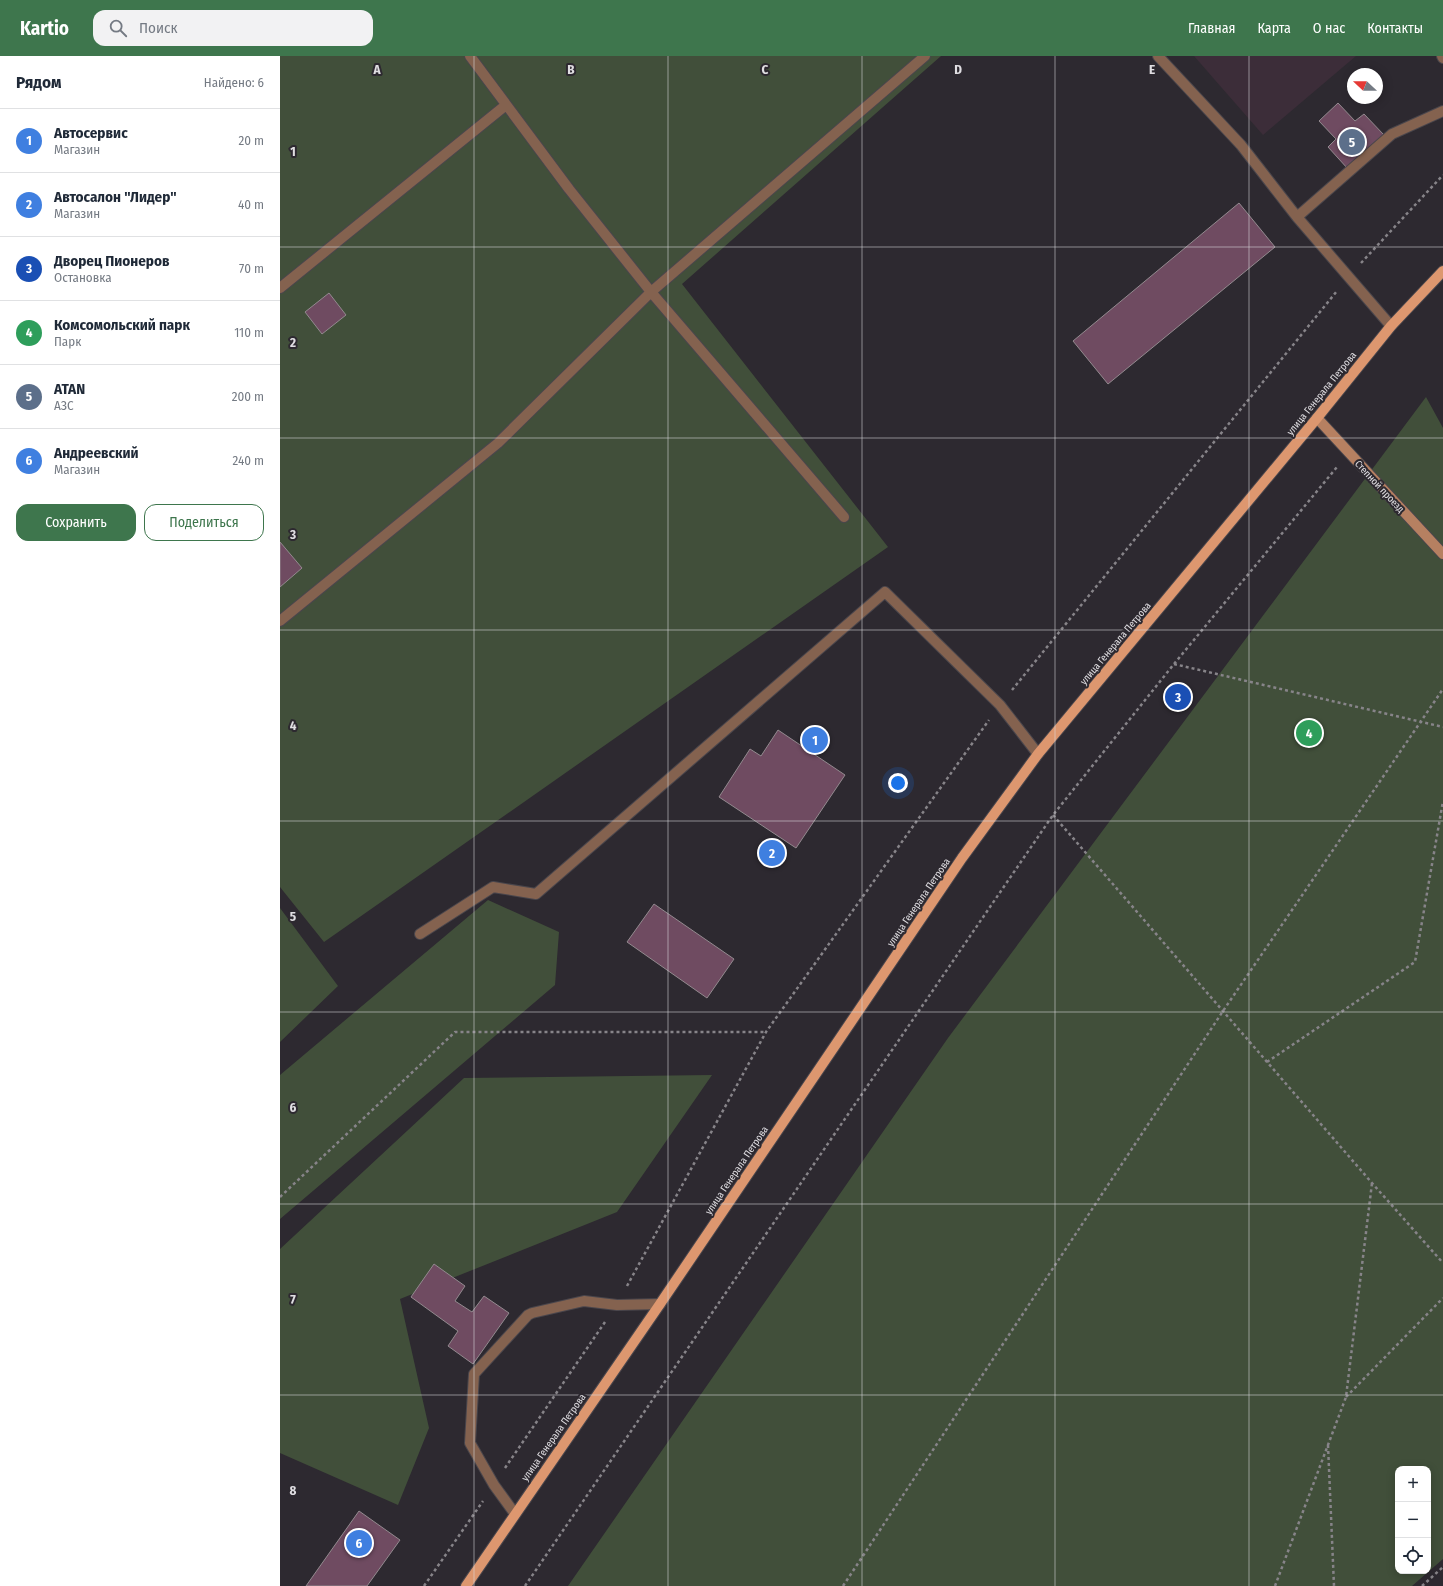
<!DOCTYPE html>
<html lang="ru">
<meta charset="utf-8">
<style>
:root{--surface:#fff;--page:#f2f2f3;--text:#1f2937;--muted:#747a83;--line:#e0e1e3;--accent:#3e764d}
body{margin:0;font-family:"Fira Sans Condensed",sans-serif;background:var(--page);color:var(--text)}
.controls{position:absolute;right:12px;bottom:12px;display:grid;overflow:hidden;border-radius:8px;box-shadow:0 2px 10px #0003}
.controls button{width:36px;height:36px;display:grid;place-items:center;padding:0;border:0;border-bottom:1px solid var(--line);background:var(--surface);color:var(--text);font:20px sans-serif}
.compass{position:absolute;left:1067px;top:12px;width:36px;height:36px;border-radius:50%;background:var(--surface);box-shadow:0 2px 10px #0003;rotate:292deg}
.you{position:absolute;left:618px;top:727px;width:14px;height:14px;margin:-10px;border:3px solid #fff;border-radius:50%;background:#1a73e8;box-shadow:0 0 0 6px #1a73e833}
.badge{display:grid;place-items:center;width:26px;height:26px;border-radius:50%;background:var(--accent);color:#fff;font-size:13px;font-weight:700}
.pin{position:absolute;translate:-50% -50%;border:2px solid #fff;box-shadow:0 1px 4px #0006}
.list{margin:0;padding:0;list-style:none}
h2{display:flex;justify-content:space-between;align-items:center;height:52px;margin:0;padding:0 16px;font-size:17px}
h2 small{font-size:13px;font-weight:400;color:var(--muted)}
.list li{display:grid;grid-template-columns:26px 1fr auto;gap:12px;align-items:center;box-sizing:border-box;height:64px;padding:0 16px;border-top:1px solid var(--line)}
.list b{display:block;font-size:15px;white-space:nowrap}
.list p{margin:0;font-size:13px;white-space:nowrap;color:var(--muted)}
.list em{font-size:13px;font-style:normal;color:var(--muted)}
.actions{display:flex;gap:8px;padding:12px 16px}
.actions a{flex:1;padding:9px 0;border:1px solid var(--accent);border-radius:12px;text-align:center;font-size:14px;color:var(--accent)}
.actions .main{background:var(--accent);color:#fff}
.icon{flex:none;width:22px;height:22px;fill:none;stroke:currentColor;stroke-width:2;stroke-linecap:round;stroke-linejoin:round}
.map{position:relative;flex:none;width:1163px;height:1530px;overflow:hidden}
header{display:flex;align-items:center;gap:24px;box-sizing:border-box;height:56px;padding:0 20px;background:var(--accent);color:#fff}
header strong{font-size:19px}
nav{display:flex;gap:22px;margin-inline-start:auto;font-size:14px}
.search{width:280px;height:36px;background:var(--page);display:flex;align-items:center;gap:10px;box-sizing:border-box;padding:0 14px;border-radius:12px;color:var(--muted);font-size:15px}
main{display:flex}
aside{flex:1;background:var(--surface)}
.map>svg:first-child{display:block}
.commercial{fill:#3c2d39}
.green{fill:#414f3a;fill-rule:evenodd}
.building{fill:#6f4b61;stroke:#938a8f}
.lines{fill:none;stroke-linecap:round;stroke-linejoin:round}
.service-casing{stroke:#4a464c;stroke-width:12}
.secondary-casing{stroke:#4a464c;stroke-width:12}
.primary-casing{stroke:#4a464c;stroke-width:12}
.path{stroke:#878489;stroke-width:2.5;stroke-dasharray:3 3;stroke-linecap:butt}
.service{stroke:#84624f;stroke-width:10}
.secondary{stroke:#b68061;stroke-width:10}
.primary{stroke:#dd976f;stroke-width:10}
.grid{fill:none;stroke:#e0dee2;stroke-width:1;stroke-opacity:0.55}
.labels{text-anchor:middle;stroke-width:4;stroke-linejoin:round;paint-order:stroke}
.street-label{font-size:10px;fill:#e0dee2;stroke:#2d2930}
.grid-label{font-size:13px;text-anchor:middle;font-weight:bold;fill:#e0dee2;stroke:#2d2930;stroke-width:4;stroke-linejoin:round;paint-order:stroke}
</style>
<header>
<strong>Kartio</strong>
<div class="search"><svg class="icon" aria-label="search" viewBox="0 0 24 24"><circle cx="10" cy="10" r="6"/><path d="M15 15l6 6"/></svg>Поиск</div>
<nav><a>Главная</a><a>Карта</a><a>О нас</a><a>Контакты</a></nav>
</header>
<main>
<aside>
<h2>Рядом<small>Найдено: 6</small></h2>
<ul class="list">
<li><span class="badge" style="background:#3f7fe0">1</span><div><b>Автосервис</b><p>Магазин</p></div><em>20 m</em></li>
<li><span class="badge" style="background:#3f7fe0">2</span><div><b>Автосалон &quot;Лидер&quot;</b><p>Магазин</p></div><em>40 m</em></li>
<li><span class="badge" style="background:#1a4fb4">3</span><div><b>Дворец Пионеров</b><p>Остановка</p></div><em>70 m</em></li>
<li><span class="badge" style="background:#2e9e5b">4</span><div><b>Комсомольский парк</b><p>Парк</p></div><em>110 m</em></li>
<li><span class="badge" style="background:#5c6f8a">5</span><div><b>ATAN</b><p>АЗС</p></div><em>200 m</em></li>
<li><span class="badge" style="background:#3f7fe0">6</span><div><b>Андреевский</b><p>Магазин</p></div><em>240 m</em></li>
</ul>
<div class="actions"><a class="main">Сохранить</a><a>Поделиться</a></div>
</aside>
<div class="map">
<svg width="1163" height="1530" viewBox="0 0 1163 1530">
<rect width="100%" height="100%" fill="#2d2930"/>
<path class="commercial" d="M914,0H1076L983,79Z"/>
<path class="green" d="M0,0H661L402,228L608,491L44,886L0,831Z
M1146,341L1163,372V1503L1132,1530H288L668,982ZM1118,1413H1148V1515H1118Z
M208,844L279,876L275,929L0,1163V1019Z
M0,852L58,930L0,986Z
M432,1019L337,1156L120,1243L149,1372L118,1449L0,1397V1193L184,1022Z"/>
<path class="building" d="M1058,47L1075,65L1084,58L1104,79L1068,113L1048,91L1056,83L1039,65Z
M959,147L995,191L828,328L793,285Z
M49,237L66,259L42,278L25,256Z
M0,486L22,512L0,531Z
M498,674L565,719L516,792L439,741L470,693L481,700Z
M374,848L454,903L427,942L347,886Z
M154,1208L185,1230L175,1245L192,1256L204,1240L229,1257L193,1308L168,1290L178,1275L131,1241Z
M79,1455L120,1484L87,1530H26Z"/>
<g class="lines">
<g class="service-casing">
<path id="service" d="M190,0L289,133L371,236L564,461
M878,0L961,89L1017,161L1111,270
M1162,0L1163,2
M1017,161L1112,78L1163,55
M0,232L226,49
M0,565L218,387L371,236L645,0
M140,878L213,831L256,838L605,536L720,649L758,698
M235,1458L214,1429L190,1387L194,1318L248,1259L252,1257L304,1245L337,1249L380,1248"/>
</g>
<g class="secondary-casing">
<path id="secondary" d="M1037,362L1163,498"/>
</g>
<g class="primary-casing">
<path id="primary" d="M186,1530L380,1248L682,802L758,698L1037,362L1111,270L1163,215"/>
</g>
<path class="path" d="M1081,207L1163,119
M894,608L1163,671
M732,634L1057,235
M773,759L1092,1127L1163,1207
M987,1006L1135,906L1163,745
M0,1141L175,976H486
M347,1230L486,976L709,664
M1066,1341L1163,1242
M1048,1389L1054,1530
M225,1412L325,1266
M144,1530L203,1445
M245,1530L773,759L894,608L1057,411
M563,1530L943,955L1163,633
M995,1530L1066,1341L1092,1127
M1142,1530L1163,1511"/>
<use href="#service" class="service"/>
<use href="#secondary" class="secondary"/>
<use href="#primary" class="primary"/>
</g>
<path class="grid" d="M194,0V1530M388,0V1530M582,0V1530M775,0V1530M969,0V1530M0,191H1163M0,382H1163M0,574H1163M0,765H1163M0,956H1163M0,1148H1163M0,1339H1163"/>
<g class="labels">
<g class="street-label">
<text transform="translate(1041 337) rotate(-51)" y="4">улица Генерала Петрова</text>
<text transform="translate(1100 430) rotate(47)" y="4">Степной проезд</text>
<text transform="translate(835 587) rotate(-50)" y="4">улица Генерала Петрова</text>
<text transform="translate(638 846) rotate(-56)" y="4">улица Генерала Петрова</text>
<text transform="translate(456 1114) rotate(-56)" y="4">улица Генерала Петрова</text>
<text transform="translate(273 1381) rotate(-55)" y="4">улица Генерала Петрова</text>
</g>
</g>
<g class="grid-label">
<text x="97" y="18">A</text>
<text x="291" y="18">B</text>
<text x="485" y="18">C</text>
<text x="678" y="18">D</text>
<text x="872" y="18">E</text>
<text x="13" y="100">1</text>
<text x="13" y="291">2</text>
<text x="13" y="483">3</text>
<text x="13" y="674">4</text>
<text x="13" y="865">5</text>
<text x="13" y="1056">6</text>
<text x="13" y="1248">7</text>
<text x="13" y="1439">8</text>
</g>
</svg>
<div class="controls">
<button>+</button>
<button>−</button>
<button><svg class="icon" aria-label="locate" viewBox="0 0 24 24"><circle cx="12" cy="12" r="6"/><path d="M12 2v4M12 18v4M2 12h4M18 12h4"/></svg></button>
</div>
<svg class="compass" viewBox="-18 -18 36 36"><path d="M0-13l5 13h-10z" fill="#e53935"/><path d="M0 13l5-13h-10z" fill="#747a83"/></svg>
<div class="you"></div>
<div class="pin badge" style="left:535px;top:684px;background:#3f7fe0">1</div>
<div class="pin badge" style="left:492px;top:797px;background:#3f7fe0">2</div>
<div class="pin badge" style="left:898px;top:641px;background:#1a4fb4">3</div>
<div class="pin badge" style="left:1029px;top:677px;background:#2e9e5b">4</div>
<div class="pin badge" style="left:1072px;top:86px;background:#5c6f8a">5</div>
<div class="pin badge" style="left:79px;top:1487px;background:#3f7fe0">6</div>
</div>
</main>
